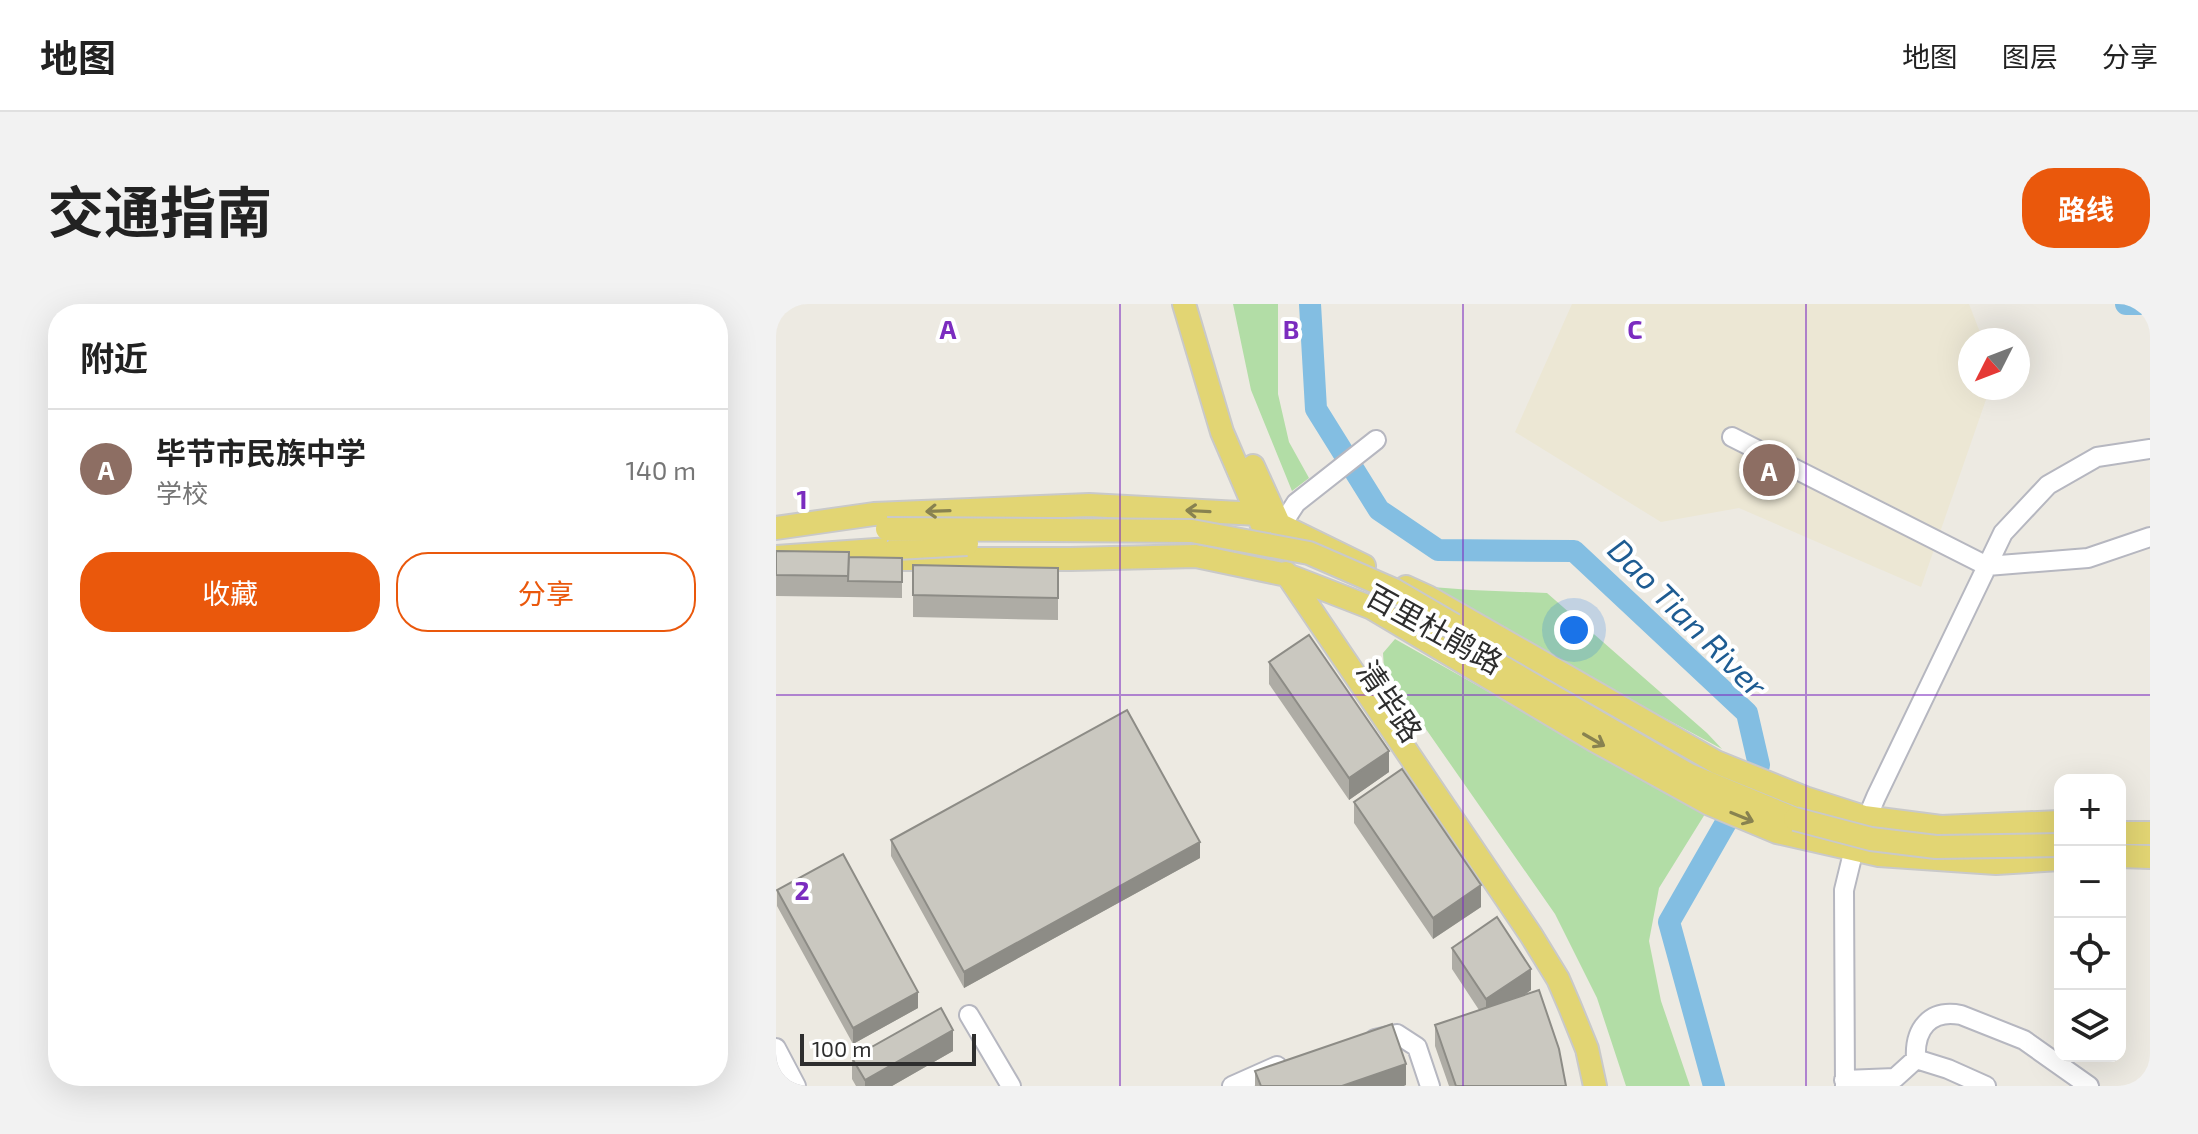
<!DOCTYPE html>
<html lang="zh">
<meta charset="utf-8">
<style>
:root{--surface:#fff;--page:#f2f2f2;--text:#222;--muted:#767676;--line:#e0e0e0;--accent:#ea580c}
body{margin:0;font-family:"Exo 2","Noto Sans SC",sans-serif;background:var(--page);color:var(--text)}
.controls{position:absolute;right:24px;bottom:24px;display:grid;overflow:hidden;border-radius:16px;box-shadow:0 8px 32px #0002}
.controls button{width:72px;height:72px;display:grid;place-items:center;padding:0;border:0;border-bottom:2px solid var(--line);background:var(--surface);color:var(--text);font:40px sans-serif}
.compass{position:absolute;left:1182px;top:24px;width:72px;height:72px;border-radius:50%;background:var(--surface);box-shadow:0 8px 32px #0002;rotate:228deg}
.scale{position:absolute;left:24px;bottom:20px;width:176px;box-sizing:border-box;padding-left:8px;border:4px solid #2e2e2e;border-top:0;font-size:22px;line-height:28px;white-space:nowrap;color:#2e2e2e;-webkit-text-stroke:6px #fff;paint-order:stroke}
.you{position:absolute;left:798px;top:326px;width:28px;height:28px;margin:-20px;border:6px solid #fff;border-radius:50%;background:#1a73e8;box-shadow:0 0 0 12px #1a73e833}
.badge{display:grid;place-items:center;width:52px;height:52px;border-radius:50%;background:var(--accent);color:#fff;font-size:26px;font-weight:700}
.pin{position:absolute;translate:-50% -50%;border:4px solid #fff;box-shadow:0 2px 8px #0006}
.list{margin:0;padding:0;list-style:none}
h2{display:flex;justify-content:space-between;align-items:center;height:104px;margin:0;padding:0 32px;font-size:34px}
h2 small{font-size:26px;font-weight:400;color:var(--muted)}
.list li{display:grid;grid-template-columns:52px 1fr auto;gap:24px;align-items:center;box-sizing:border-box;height:120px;padding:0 32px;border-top:2px solid var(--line)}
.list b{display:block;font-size:30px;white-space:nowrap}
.list p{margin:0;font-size:26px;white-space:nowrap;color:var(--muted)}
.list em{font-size:26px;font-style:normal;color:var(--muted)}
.actions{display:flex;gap:16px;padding:24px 32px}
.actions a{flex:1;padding:18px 0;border:2px solid var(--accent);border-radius:32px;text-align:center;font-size:28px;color:var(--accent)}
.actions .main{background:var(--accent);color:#fff}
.icon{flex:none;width:44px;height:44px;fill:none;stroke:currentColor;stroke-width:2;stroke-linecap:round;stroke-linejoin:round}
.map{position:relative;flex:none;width:1374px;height:782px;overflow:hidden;border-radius:32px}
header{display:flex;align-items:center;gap:48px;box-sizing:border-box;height:112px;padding:0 40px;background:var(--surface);border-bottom:2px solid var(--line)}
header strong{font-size:38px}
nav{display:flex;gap:44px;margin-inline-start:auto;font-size:28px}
.intro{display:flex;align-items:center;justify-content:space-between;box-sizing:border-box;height:192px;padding:0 48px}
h1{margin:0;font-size:56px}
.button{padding:20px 36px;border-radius:32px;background:var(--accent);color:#fff;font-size:28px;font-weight:700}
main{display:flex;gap:48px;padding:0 48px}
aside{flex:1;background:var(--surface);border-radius:32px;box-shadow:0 8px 32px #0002}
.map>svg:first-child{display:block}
.education{fill:#ece7d4}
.green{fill:#b2dda6}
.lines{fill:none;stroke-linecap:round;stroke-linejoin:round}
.river{stroke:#83bee2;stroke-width:22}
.minor-casing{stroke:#b6b7c0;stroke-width:22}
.major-casing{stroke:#c9c9c9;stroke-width:26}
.minor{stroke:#fff;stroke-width:18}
.major{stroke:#e2d573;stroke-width:22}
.major-bridge-casing{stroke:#c9c9c9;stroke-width:26;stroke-linecap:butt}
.major-bridge{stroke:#e2d573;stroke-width:22}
.wall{fill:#aeaca5}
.shaded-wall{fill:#8d8c86}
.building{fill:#cac8c0;stroke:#8d8c86;stroke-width:2}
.oneway{stroke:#888250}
.grid{fill:none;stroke:#7b2cbf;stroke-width:2;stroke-opacity:0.55}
.labels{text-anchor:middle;stroke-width:8;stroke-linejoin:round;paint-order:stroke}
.street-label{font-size:30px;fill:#2e2e2e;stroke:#fff}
.water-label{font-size:32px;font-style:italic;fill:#1e5c92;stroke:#fff}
.grid-label{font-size:26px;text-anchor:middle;font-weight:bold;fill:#7b2cbf;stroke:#fff;stroke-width:8;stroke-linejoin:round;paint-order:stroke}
</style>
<header>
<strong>地图</strong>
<nav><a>地图</a><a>图层</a><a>分享</a></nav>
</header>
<div class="intro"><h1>交通指南</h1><a class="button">路线</a></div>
<main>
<aside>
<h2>附近<small></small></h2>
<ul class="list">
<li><span class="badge" style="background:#8d6e63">A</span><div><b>毕节市民族中学</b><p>学校</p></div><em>140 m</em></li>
</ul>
<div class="actions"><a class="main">收藏</a><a>分享</a></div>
</aside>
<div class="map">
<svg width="1374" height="782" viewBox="0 0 1374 782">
<rect width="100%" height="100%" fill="#edeae2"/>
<path class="education" d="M796,0H1193L1207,36H1194V84H1214L1145,283L963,204L885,218L739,128Z"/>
<path class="green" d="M457,0H502V90L513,138L533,174L516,187L475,86Z
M643,282L695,286L771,289L931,429L946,445Z
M619,335L929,510L883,584L873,637L885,697L914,782H850L821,694L779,610L608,365L607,349Z"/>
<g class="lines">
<path class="river" d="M534,0L540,105L603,206L662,246L798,247L971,409L983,461L893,618L938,782
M1350,0H1366"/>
<g class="minor-casing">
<path id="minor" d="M956,133L1211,262L1312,254L1374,233
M505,222L520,199L600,136
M193,711L235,782
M599,735L621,730L641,743L654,782
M0,744L20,782
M1140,755C1138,725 1154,705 1185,711L1248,736L1313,782
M1068,776L1119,774L1140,755L1172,765L1210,782
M456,782L501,762
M1069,782L1068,586L1078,545L1100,493L1227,229L1272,181L1321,153L1374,145"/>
</g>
<g class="major-casing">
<path id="major" d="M408,0L446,128L486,221
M477,162L506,226
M0,224L98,210L313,201L482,210L588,262
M0,253L114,245
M97,255H295L420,252L511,271L596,304L818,436L934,500L1001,528L1103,551L1220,559L1284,555
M510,269L755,631L782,675L794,703L811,745L819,782
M630,283L652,293L940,458L1029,494L1088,513L1165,523L1284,518
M688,341L913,471L1019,515
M1344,529H1374
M1344,552L1374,553"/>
</g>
<use href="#minor" class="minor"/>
<use href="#major" class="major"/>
<g class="major-bridge-casing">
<path id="major-bridge" d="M111,225L416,227L533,249L618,286L678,321
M121,244L191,240
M1019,515L1095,535L1160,543L1284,541"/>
</g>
<use href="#major-bridge" class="major-bridge"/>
</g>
<path class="wall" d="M0,247L73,253L126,254V294L72,293V292V293L0,292Z
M282,264V316L137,313V291Z
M493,358L613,468L573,496L493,380Z
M578,498L705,603L657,635L578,519Z
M115,536L424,554L188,684L115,552Z
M1,586L142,704L77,740L1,602Z
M676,644L755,686L749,691L790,782H673L659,742V721L703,706L676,665Z
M177,747L116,782H80L76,775V754Z
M479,767L630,781L479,782Z"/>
<path class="shaded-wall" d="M613,447V468L573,496V474Z
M424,538V554L188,684V668Z
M705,581V603L657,635V614Z
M755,665V686L710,717V695Z
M142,688V704L77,740V724Z
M177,726V747L116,782H89V776Z
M630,760V781L628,782H566Z"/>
<path class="building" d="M0,247L73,248L72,272L0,271Z
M73,253L126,254V278L72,277Z
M137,261L282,264V294L137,291Z
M533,331L613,447L573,474L493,358Z
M351,406L424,538L188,668L115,536Z
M626,465L705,581L657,614L578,498Z
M67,550L142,688L77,724L1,586Z
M721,613L755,665L710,695L676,644Z
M763,686L783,745L790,782H680L659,721Z
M165,704L177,726L89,776L76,754Z
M616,720L630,760L566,782H485L479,767Z"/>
<defs><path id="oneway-shaft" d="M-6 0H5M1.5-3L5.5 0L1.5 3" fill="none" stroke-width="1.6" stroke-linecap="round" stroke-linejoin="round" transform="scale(2)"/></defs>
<g class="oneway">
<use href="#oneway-shaft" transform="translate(162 207) rotate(178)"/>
<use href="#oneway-shaft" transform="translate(422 207) rotate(-177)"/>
<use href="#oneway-shaft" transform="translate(818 436) rotate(30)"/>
<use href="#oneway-shaft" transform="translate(966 513) rotate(22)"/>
</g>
<path class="grid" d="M344,0V782M687,0V782M1030,0V782M0,391H1374"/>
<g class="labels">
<g class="street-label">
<text transform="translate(658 326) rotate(29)" y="10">百里杜鹃路</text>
<text transform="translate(613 398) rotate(56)" y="10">清毕路</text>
</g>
<g class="water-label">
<text transform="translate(911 314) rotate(45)" y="11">Dao Tian River</text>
</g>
</g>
<g class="grid-label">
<text x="172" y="35">A</text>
<text x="515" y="35">B</text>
<text x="859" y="35">C</text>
<text x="26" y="205">1</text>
<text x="26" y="596">2</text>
</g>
</svg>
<div class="controls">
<button>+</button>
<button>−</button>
<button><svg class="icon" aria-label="locate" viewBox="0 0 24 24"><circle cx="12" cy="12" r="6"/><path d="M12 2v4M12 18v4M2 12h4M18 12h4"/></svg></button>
<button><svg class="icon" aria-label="layers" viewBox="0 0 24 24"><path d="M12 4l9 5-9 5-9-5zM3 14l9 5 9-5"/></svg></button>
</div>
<svg class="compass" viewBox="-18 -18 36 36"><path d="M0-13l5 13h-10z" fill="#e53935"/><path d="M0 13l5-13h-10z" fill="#767676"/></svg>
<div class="scale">100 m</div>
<div class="you"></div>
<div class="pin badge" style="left:993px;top:166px;background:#8d6e63">A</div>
</div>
</main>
